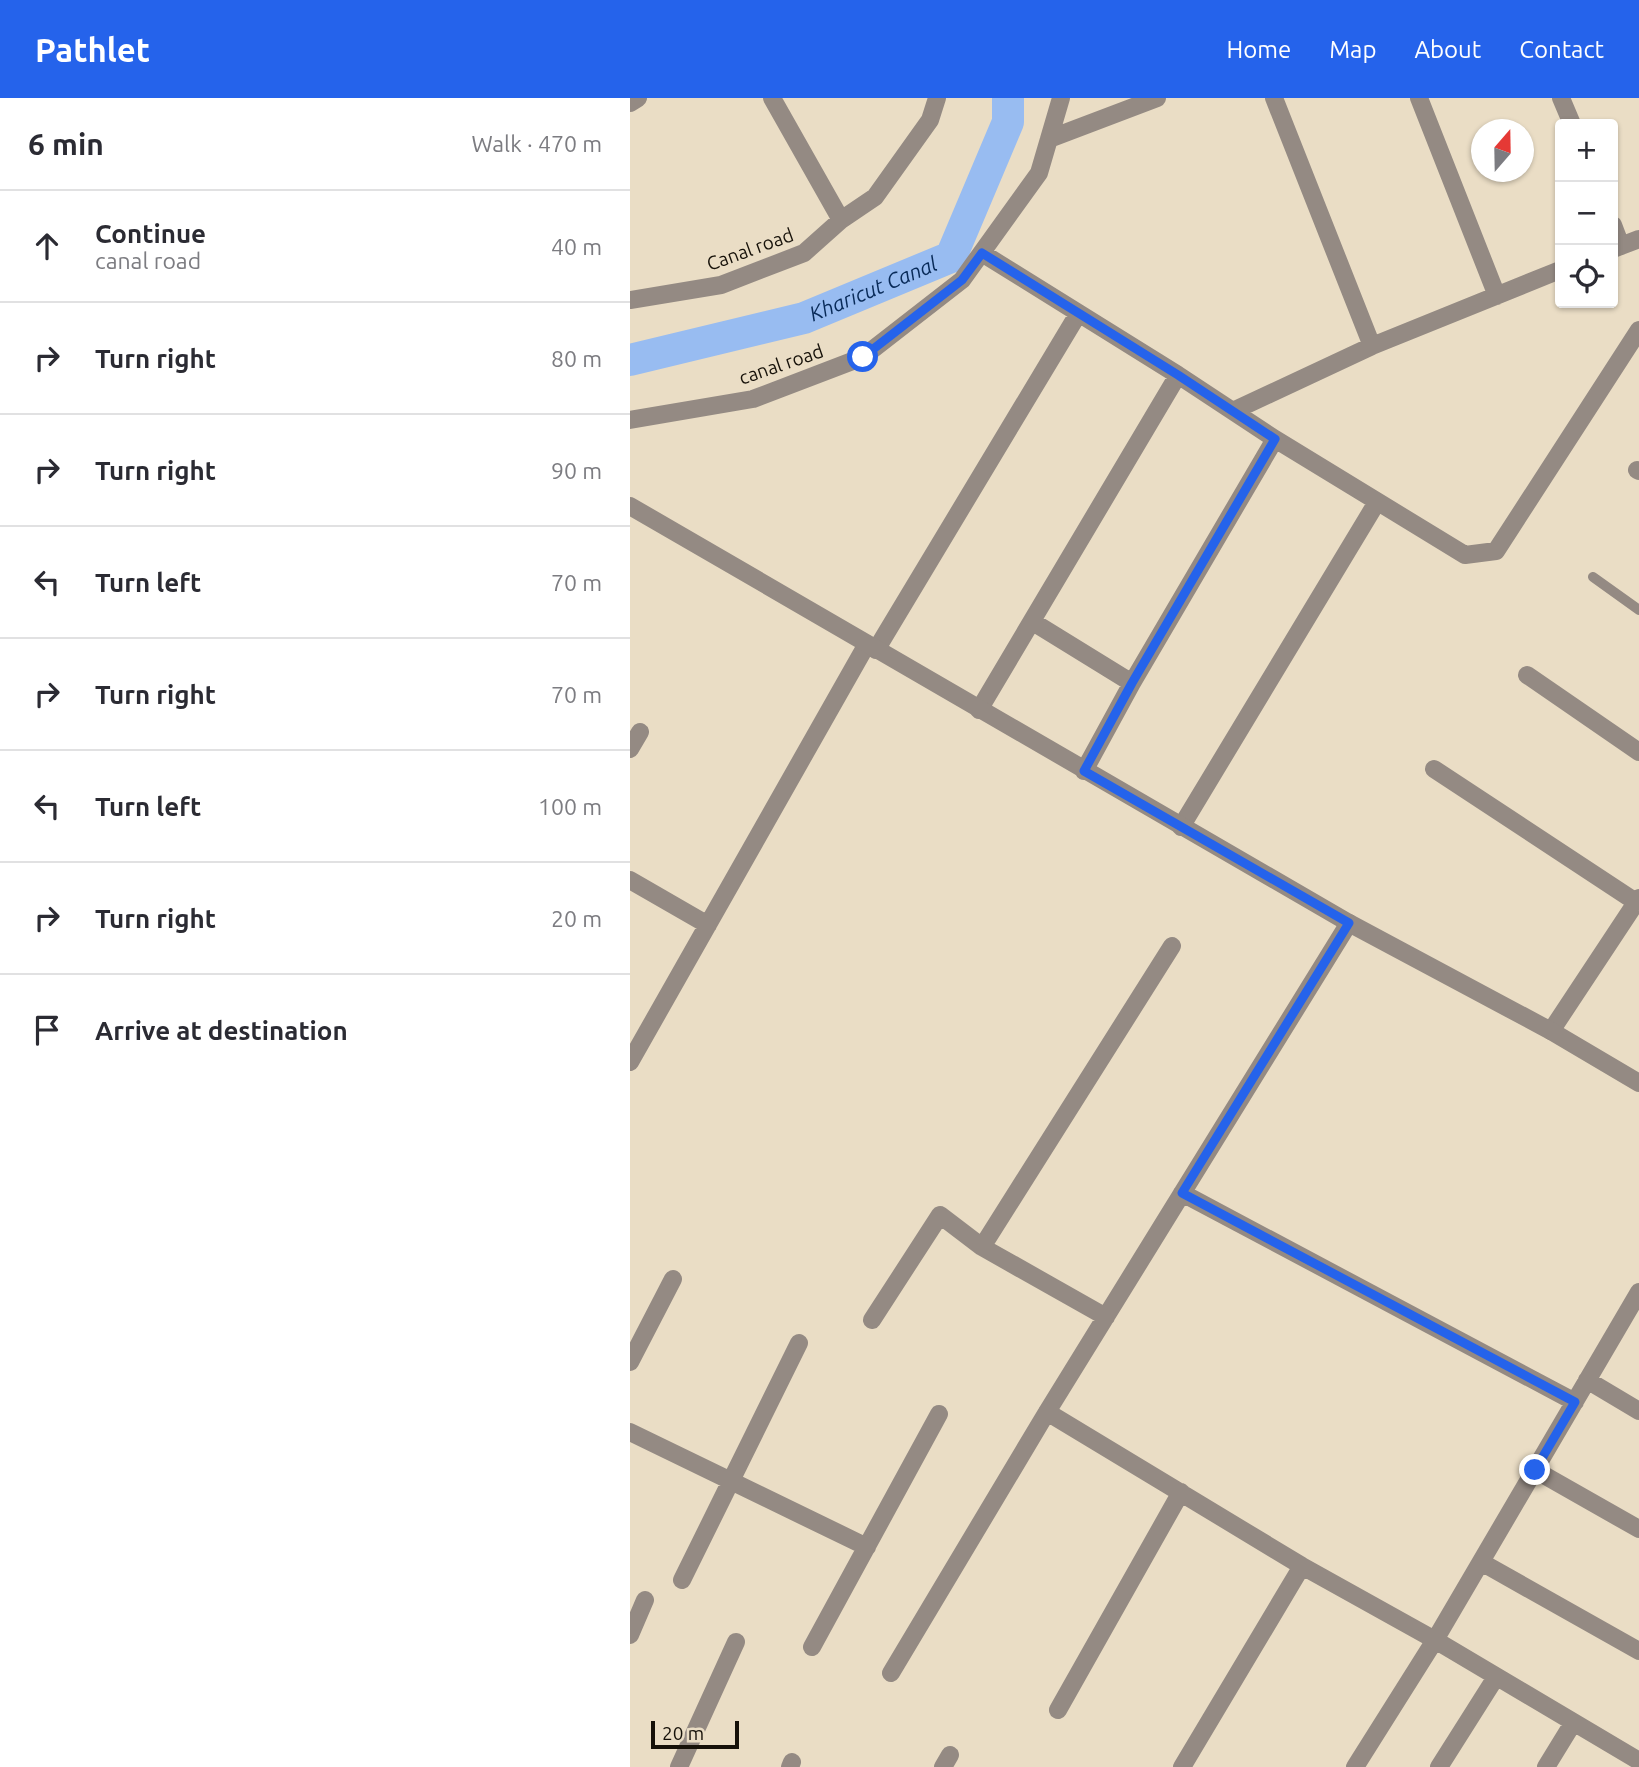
<!DOCTYPE html>
<meta charset="utf-8">
<style>
:root{--surface:#fff;--page:#f2f2f3;--text:#2b2b33;--muted:#7c7c81;--line:#e1e1e2;--accent:#2563eb}
body{margin:0;font-family:Ubuntu,sans-serif;background:var(--page);color:var(--text)}
.controls{position:absolute;right:21px;top:21px;display:grid;overflow:hidden;border-radius:7px;box-shadow:0 2px 5px #0004}
.controls button{width:63px;height:63px;display:grid;place-items:center;padding:0;border:0;border-bottom:2px solid var(--line);background:var(--surface);color:var(--text);font:35px sans-serif}
.compass{position:absolute;left:841px;top:21px;width:63px;height:63px;border-radius:50%;background:var(--surface);box-shadow:0 2px 5px #0004;rotate:20deg}
.scale{position:absolute;left:21px;bottom:18px;width:88px;box-sizing:border-box;padding-left:7px;border:4px solid #161109;border-top:0;font-size:19px;line-height:24px;white-space:nowrap;color:#161109;-webkit-text-stroke:5px #eaddc5;paint-order:stroke}
.stop{position:absolute;width:21px;height:21px;margin:-16px;border:5px solid #2563eb;border-radius:50%;background:#fff}
.stop.end{background:#2563eb;border-color:#fff;box-shadow:0 2px 7px #0008}
.list{margin:0;padding:0;list-style:none}
h2{display:flex;justify-content:space-between;align-items:center;height:91px;margin:0;padding:0 28px;font-size:30px}
h2 small{font-size:23px;font-weight:400;color:var(--muted)}
.list li{display:grid;grid-template-columns:46px 1fr auto;gap:21px;align-items:center;box-sizing:border-box;height:112px;padding:0 28px;border-top:2px solid var(--line)}
.list b{display:block;font-size:26px;white-space:nowrap}
.list p{margin:0;font-size:23px;white-space:nowrap;color:var(--muted)}
.list em{font-size:23px;font-style:normal;color:var(--muted)}
.icon{flex:none;width:38px;height:38px;fill:none;stroke:currentColor;stroke-width:2;stroke-linecap:round;stroke-linejoin:round}
.map{position:relative;flex:none;width:1009px;height:1669px;overflow:hidden}
header{display:flex;align-items:center;gap:42px;box-sizing:border-box;height:98px;padding:0 35px;background:var(--accent);color:#fff}
header strong{font-size:33px}
nav{display:flex;gap:38px;margin-inline-start:auto;font-size:24px}
main{display:flex}
aside{flex:1;background:var(--surface)}
.map>svg:first-child{display:block}
.lines{fill:none;stroke-linecap:round;stroke-linejoin:round}
.canal{stroke:#98bcf1;stroke-width:32}
.service{stroke:#948a83;stroke-width:10}
.minor{stroke:#948a83;stroke-width:18}
.tertiary{stroke:#948a83;stroke-width:18}
.route{stroke:#2563eb;stroke-width:9}
.labels{text-anchor:middle;stroke-width:7;stroke-linejoin:round;paint-order:stroke}
.street-label{font-size:19px;fill:#161109;stroke:#eaddc5}
.water-label{font-size:21px;font-style:italic;fill:#082a58;stroke:#eaddc5}
</style>
<header>
<strong>Pathlet</strong>
<nav><a>Home</a><a>Map</a><a>About</a><a>Contact</a></nav>
</header>
<main>
<aside>
<h2>6 min<small>Walk · 470 m</small></h2>
<ul class="list">
<li><svg class="icon" aria-label="ahead" viewBox="0 0 24 24"><path d="M12 20V5M6 11l6-6 6 6"/></svg><div><b>Continue</b><p>canal road</p></div><em>40 m</em></li>
<li><svg class="icon" aria-label="right" viewBox="0 0 24 24"><path d="M7 20v-9h11M14 6l5 5-5 5"/></svg><div><b>Turn right</b></div><em>80 m</em></li>
<li><svg class="icon" aria-label="right" viewBox="0 0 24 24"><path d="M7 20v-9h11M14 6l5 5-5 5"/></svg><div><b>Turn right</b></div><em>90 m</em></li>
<li><svg class="icon" aria-label="left" viewBox="0 0 24 24"><path d="M17 20v-9H6M10 6l-5 5 5 5"/></svg><div><b>Turn left</b></div><em>70 m</em></li>
<li><svg class="icon" aria-label="right" viewBox="0 0 24 24"><path d="M7 20v-9h11M14 6l5 5-5 5"/></svg><div><b>Turn right</b></div><em>70 m</em></li>
<li><svg class="icon" aria-label="left" viewBox="0 0 24 24"><path d="M17 20v-9H6M10 6l-5 5 5 5"/></svg><div><b>Turn left</b></div><em>100 m</em></li>
<li><svg class="icon" aria-label="right" viewBox="0 0 24 24"><path d="M7 20v-9h11M14 6l5 5-5 5"/></svg><div><b>Turn right</b></div><em>20 m</em></li>
<li><svg class="icon" aria-label="arrive" viewBox="0 0 24 24"><path d="M6 21V4h12l-3 4 3 4H6"/></svg><div><b>Arrive at destination</b></div></li>
</ul>
</aside>
<div class="map">
<svg width="1009" height="1669" viewBox="0 0 1009 1669">
<rect width="100%" height="100%" fill="#eaddc5"/>
<g class="lines">
<path class="canal" id="s1" d="M0,262L174,220L321,159L378,24V0"/>
<path class="service" d="M963,479L1009,512"/>
<path class="minor" d="M142,0L211,122
M644,0L742,248
M789,0L867,198
M931,0L942,26
M0,5L8,0
M419,41L527,0
M983,127L991,148
M983,151L1009,141
M352,155L548,277L645,341L835,457L866,453L1009,232
M0,202L91,187L174,155L211,122L245,99L300,22L307,0
M603,313L742,248L930,172
M0,322L123,301L233,259L332,182L409,75L431,0
M1007,372L1009,373
M403,524L502,585
M246,552L448,216
M897,577L1009,654
M349,612L548,277
M0,651L10,634
M804,671L1006,804
M454,673L502,585L645,341
M551,729L747,404
M0,782L78,827
M921,933L1009,800
M0,964L237,546
M552,1095L945,1304
M352,1149L542,848
M242,1222L310,1117L352,1149L476,1219
M0,1264L43,1181
M957,1282L1009,1313
M417,1314L672,1468L805,1542L1009,1663
M0,1334L237,1449
M905,1372L1009,1431
M851,1464L1009,1553
M52,1482L169,1245
M0,1537L15,1502
M182,1549L309,1316
M261,1575L417,1314L719,825
M428,1612L551,1394
M49,1669L106,1544
M160,1669L162,1664
M313,1669L320,1657
M552,1669L672,1468
M725,1669L805,1542L1009,1194
M809,1669L866,1579
M916,1669L943,1625"/>
<path class="tertiary" d="M0,408L719,825L921,933L1009,985"/>
</g>
<g class="lines">
<path class="route" d="M233,259L332,182L352,155L548,277L645,341L502,585L454,673L719,825L552,1095L945,1304L905,1372"/>
</g>
<g class="labels">
<g class="street-label">
<text transform="translate(120 151) rotate(-20)" y="7">Canal road</text>
<text transform="translate(151 266) rotate(-19)" y="7">canal road</text>
</g>
<g class="water-label">
<text dy="7" stroke="none"><textPath href="#s1" startOffset="254">Kharicut Canal</textPath></text>
</g>
</g>
</svg>
<div class="controls">
<button>+</button>
<button>−</button>
<button><svg class="icon" aria-label="locate" viewBox="0 0 24 24"><circle cx="12" cy="12" r="6"/><path d="M12 2v4M12 18v4M2 12h4M18 12h4"/></svg></button>
</div>
<svg class="compass" viewBox="-18 -18 36 36"><path d="M0-13l5 13h-10z" fill="#e53935"/><path d="M0 13l5-13h-10z" fill="#7c7c81"/></svg>
<div class="scale">20 m</div>
<div class="stop" style="left:233px;top:259px"></div>
<div class="stop end" style="left:905px;top:1372px"></div>
</div>
</main>
